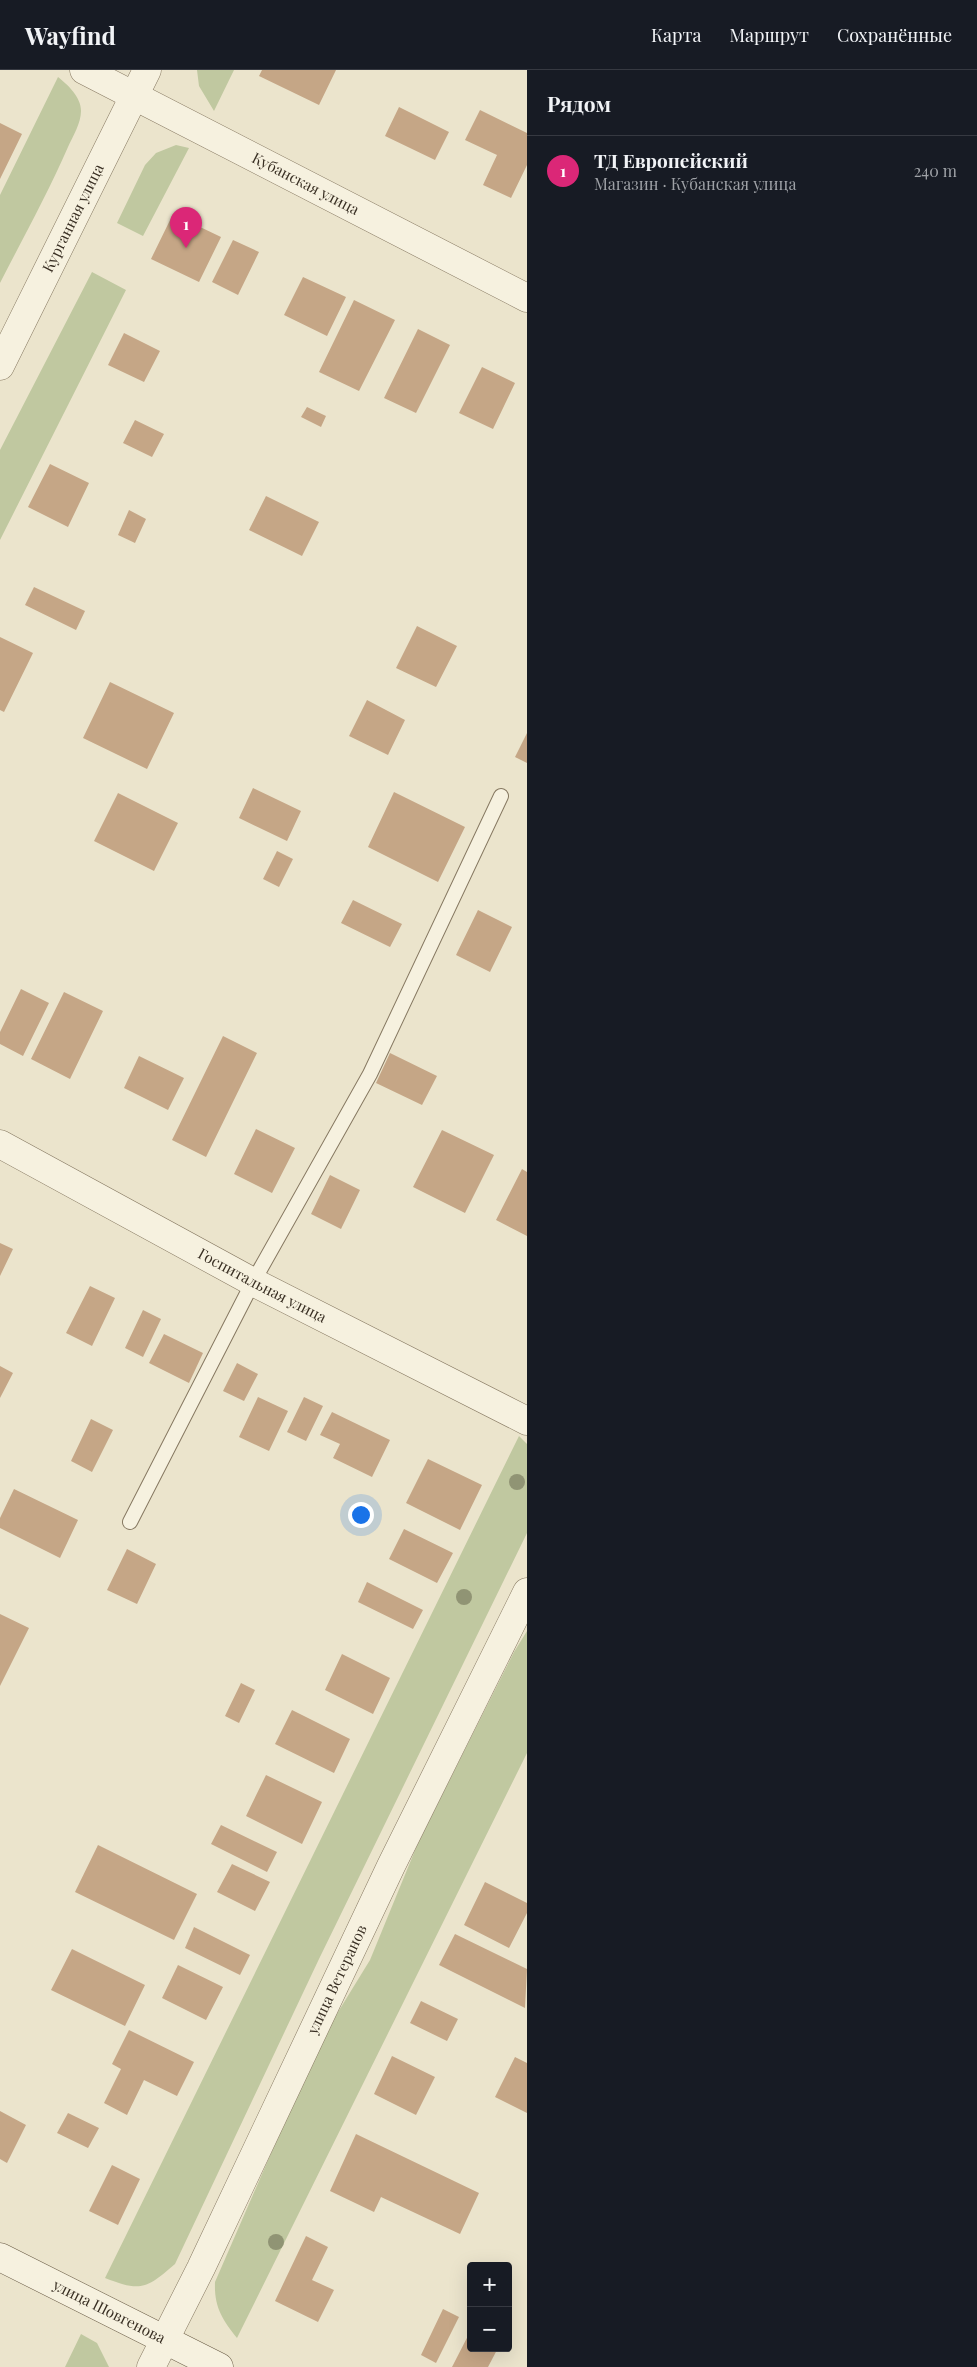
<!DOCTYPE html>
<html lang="ru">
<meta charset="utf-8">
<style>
:root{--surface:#171b24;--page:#242831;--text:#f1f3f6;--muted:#9ea1a6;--line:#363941;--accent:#db2777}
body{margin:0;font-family:"Playfair Display",serif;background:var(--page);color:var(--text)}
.controls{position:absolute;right:15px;bottom:15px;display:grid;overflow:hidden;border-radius:5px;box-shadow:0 5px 20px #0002}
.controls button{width:45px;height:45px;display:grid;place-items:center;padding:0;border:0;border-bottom:1px solid var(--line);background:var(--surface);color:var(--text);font:25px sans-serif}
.you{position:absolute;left:360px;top:1444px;width:18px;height:18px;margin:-12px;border:4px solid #fff;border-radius:50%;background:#1a73e8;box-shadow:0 0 0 8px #1a73e833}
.badge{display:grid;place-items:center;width:32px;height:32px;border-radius:50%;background:var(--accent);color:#fff;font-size:16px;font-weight:700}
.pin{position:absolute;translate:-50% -41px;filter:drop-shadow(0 1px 2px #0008)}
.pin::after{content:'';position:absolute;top:26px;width:18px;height:15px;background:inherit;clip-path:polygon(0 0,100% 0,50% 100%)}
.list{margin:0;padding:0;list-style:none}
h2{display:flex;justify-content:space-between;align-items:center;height:65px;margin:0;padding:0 20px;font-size:21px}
h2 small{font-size:16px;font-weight:400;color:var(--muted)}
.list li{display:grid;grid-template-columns:32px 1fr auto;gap:15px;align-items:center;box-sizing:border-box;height:70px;padding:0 20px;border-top:1px solid var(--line)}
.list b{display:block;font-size:19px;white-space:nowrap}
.list p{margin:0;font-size:16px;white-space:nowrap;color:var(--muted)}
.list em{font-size:16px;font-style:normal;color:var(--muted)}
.map{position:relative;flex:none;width:527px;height:2297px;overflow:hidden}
header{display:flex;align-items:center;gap:30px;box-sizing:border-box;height:70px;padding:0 25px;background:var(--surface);border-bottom:1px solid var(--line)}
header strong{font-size:24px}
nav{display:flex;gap:28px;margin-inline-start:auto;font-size:18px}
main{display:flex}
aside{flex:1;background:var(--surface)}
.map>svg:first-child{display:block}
.green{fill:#c0c8a0}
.building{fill:#c5a686}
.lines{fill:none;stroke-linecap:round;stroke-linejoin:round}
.service-casing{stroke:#867861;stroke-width:16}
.minor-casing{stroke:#867861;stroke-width:29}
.tertiary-casing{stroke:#867861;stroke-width:29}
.secondary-casing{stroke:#685a44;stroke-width:29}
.service{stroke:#f6f1df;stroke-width:14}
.minor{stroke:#f6f1df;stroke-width:28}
.tertiary{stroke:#f6f1df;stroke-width:28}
.secondary{stroke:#f6f1df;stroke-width:28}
.tree{fill:#909474}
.labels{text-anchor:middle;stroke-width:4;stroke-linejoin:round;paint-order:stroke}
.street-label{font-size:15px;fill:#392f23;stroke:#f3eedb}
</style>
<header>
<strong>Wayfind</strong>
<nav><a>Карта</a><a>Маршрут</a><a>Сохранённые</a></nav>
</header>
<main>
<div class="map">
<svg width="527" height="2297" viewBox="0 0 527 2297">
<rect width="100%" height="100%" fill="#ebe4cc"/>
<path class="green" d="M197,0H234L214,41L199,16Z
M58,7C68,15 81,27 81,41C81,53 73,66 68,77C48,123 23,168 0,213V125Z
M176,75L189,78L143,166L117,153L145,95L156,83Z
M92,202L126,220L0,470V380Z
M519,1366L527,1374V1463L319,1889L175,2194C146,2219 141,2222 105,2208Z
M527,1561V1683L237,2268C222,2249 214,2237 215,2212L319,1973L370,1890L418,1773L514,1582Z
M81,2264L97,2273L109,2297H65Z"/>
<path class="building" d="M262,0H336L319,35L259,6Z
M399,37L449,62L435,90L385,66Z
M480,40L527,63V95L511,128L483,115L497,85L465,70Z
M0,53L22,64L0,109Z
M173,144L221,167L199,212L151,189Z
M233,170L259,182L238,225L212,212Z
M303,207L346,227L327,266L284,245Z
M354,230L395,250L359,321L319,302Z
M418,259L450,275L416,343L384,328Z
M124,263L160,281L144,312L108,295Z
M482,297L515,313L493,359L459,343Z
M307,337L326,346L321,357L301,347Z
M135,350L164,364L152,387L123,373Z
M50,394L89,413L68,457L28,437Z
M266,426L319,452L302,486L249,460Z
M129,440L146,449L135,473L118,465Z
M34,517L85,541L76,560L25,535Z
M417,556L457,576L436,617L396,598Z
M0,567L33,583L4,642L0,640Z
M110,612L174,643L147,699L83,668Z
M367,630L405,650L388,685L349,666Z
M527,663V693L515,687Z
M253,718L301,741L287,771L239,748Z
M394,722L465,757L438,812L368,777Z
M118,723L178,753L154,801L94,771Z
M277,781L293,789L279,817L263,809Z
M353,830L402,854L390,877L341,853Z
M478,840L512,857L490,902L456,885Z
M21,919L49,933L23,986L0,974V962Z
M64,922L103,941L70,1009L31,989Z
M223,966L257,983L206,1087L172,1070Z
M390,983L437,1006L422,1035L376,1013Z
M139,986L184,1008L168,1040L124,1018Z
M256,1059L295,1078L272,1123L234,1104Z
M442,1060L494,1085L465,1143L413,1117Z
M522,1099L527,1102V1166L496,1150Z
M330,1105L360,1120L341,1159L311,1144Z
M0,1173L13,1179L0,1206Z
M90,1216L115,1228L92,1276L66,1263Z
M143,1240L161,1249L143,1287L125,1278Z
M164,1264L203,1283L189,1313L149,1293Z
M237,1293L258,1304L244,1331L223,1321Z
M0,1296L13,1303L0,1328Z
M258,1327L288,1341L269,1381L239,1367Z
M304,1327L323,1336L306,1371L287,1362Z
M332,1342L390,1370L372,1407L333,1388L340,1374L320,1365Z
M91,1349L113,1360L92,1402L71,1391Z
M428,1389L482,1415L460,1460L406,1433Z
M14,1419L78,1450L60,1488L0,1458V1448Z
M404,1459L453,1483L437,1513L389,1489Z
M127,1479L156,1494L137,1534L107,1520Z
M367,1512L423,1540L413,1559L358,1532Z
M0,1544L29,1558L0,1616Z
M342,1584L390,1608L373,1644L325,1620Z
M241,1613L255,1620L239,1653L225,1646Z
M292,1640L350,1669L334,1703L275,1674Z
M266,1705L322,1732L302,1774L246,1746Z
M221,1755L277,1782L267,1802L211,1774Z
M98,1775L197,1824L174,1870L75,1822Z
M232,1794L270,1812L255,1841L217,1822Z
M485,1812L527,1833V1843L509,1878L464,1855Z
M194,1857L250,1885L240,1905L185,1878Z
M455,1864L527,1899L525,1938L439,1895Z
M72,1879L145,1915L125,1956L51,1920Z
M178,1895L223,1917L206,1950L162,1928Z
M421,1931L458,1949L447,1971L410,1953Z
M129,1960L194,1992L177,2026L144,2010L127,2045L104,2033L121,1999L112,1994Z
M392,1986L435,2007L416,2045L374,2024Z
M515,1987L527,1993V2043L495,2027Z
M0,2041L26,2055L7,2093L0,2089Z
M68,2043L99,2058L88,2078L57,2063Z
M356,2064L479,2123L460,2164L381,2127L374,2142L330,2121Z
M112,2095L140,2109L118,2155L89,2141Z
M306,2166L328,2177L312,2210L334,2220L318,2252L275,2231Z
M443,2239L459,2247L436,2293L421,2285Z
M471,2260V2278H498L488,2297H452Z"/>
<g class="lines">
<g class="service-casing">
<path id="service" d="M130,1452L253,1212L370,1004L501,726"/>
</g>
<g class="minor-casing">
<g id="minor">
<path id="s1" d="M84,0L527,228"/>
<path id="s2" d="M0,1074L253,1212L527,1351"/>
<path id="s3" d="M151,2297L201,2198L391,1796L527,1522"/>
</g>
</g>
<g class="tertiary-casing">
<g id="tertiary">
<path id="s4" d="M0,296L147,0"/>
</g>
</g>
<g class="secondary-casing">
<g id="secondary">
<path id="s5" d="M0,2187L219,2297"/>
</g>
</g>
<use href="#service" class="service"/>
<use href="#minor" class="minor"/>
<use href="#tertiary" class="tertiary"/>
<use href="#secondary" class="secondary"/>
</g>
<g class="tree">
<circle cx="517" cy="1412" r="8"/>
<circle cx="464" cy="1527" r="8"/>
<circle cx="276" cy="2172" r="8"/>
</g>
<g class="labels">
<g class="street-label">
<text dy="5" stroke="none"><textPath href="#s1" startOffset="249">Кубанская улица</textPath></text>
<text dy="5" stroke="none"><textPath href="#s4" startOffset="165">Курганная улица</textPath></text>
<text dy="5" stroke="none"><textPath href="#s2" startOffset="298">Госпитальная улица</textPath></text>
<text dy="5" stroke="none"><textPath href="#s3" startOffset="430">улица Ветеранов</textPath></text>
<text dy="5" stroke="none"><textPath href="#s5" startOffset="122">улица Шовгенова</textPath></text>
</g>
</g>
</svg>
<div class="controls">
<button>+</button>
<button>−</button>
</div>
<div class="you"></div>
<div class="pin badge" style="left:186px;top:178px">1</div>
</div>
<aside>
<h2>Рядом<small></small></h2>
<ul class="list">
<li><span class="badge">1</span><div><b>ТД Европейский</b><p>Магазин · Кубанская улица</p></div><em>240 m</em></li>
</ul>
</aside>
</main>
